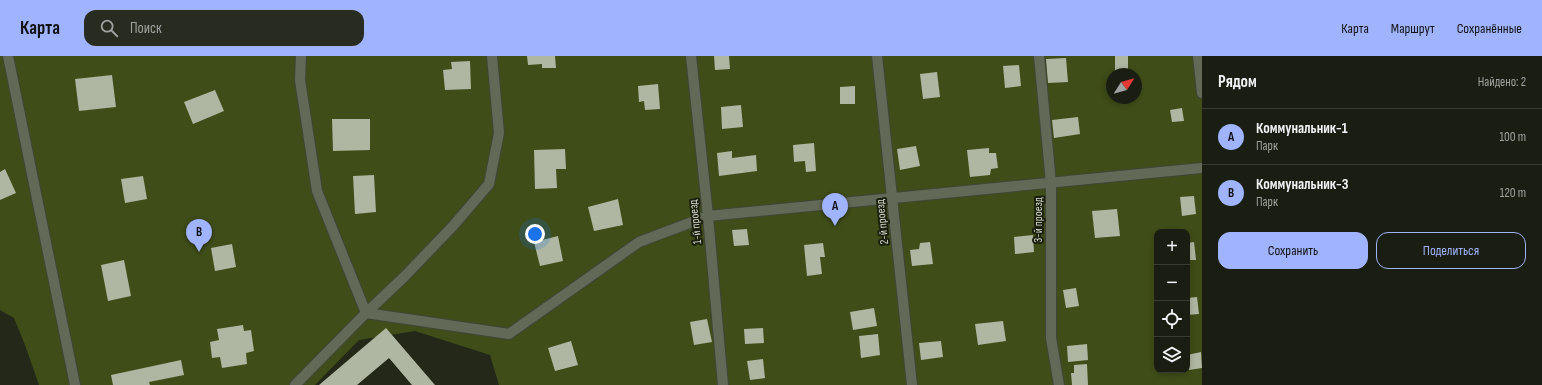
<!DOCTYPE html>
<html lang="ru">
<meta charset="utf-8">
<style>
:root{--surface:#1a1e12;--page:#272b20;--text:#f1f3f6;--muted:#9fa29f;--line:#383c32;--accent:#a0b3fd}
body{margin:0;font-family:"Sofia Sans Condensed",sans-serif;background:var(--page);color:var(--text)}
.controls{position:absolute;right:12px;bottom:12px;display:grid;overflow:hidden;border-radius:8px;box-shadow:0 2px 6px #0003}
.controls button{width:36px;height:36px;display:grid;place-items:center;padding:0;border:0;border-bottom:1px solid var(--line);background:var(--surface);color:var(--text);font:20px sans-serif}
.compass{position:absolute;left:1106px;top:12px;width:36px;height:36px;border-radius:50%;background:var(--surface);box-shadow:0 2px 6px #0003;rotate:53deg}
.you{position:absolute;left:535px;top:178px;width:14px;height:14px;margin:-10px;border:3px solid #fff;border-radius:50%;background:#1a73e8;box-shadow:0 0 0 6px #1a73e833}
.badge{display:grid;place-items:center;width:26px;height:26px;border-radius:50%;background:var(--accent);color:#111;font-size:13px;font-weight:700}
.pin{position:absolute;translate:-50% -33px;filter:drop-shadow(0 1px 2px #0008)}
.pin::after{content:'';position:absolute;top:21px;width:14px;height:12px;background:inherit;clip-path:polygon(0 0,100% 0,50% 100%)}
.list{margin:0;padding:0;list-style:none}
h2{display:flex;justify-content:space-between;align-items:center;height:52px;margin:0;padding:0 16px;font-size:17px}
h2 small{font-size:13px;font-weight:400;color:var(--muted)}
.list li{display:grid;grid-template-columns:26px 1fr auto;gap:12px;align-items:center;box-sizing:border-box;height:56px;padding:0 16px;border-top:1px solid var(--line)}
.list b{display:block;font-size:15px;white-space:nowrap}
.list p{margin:0;font-size:13px;white-space:nowrap;color:var(--muted)}
.list em{font-size:13px;font-style:normal;color:var(--muted)}
.actions{display:flex;gap:8px;padding:12px 16px}
.actions a{flex:1;padding:9px 0;border:1px solid var(--accent);border-radius:12px;text-align:center;font-size:14px;color:var(--accent)}
.actions .main{background:var(--accent);color:#111}
.icon{flex:none;width:22px;height:22px;fill:none;stroke:currentColor;stroke-width:2;stroke-linecap:round;stroke-linejoin:round}
.map{position:relative;flex:none;width:1202px;height:329px;overflow:hidden}
header{display:flex;align-items:center;gap:24px;box-sizing:border-box;height:56px;padding:0 20px;background:var(--accent);color:#111}
header strong{font-size:19px}
nav{display:flex;gap:22px;margin-inline-start:auto;font-size:14px}
.search{width:280px;height:36px;background:var(--page);display:flex;align-items:center;gap:10px;box-sizing:border-box;padding:0 14px;border-radius:12px;color:var(--muted);font-size:15px}
main{display:flex}
aside{flex:1;background:var(--surface)}
.map>svg:first-child{display:block}
.green{fill:#3f4d19;fill-rule:evenodd}
.building{fill:#afb6a1}
.lines{fill:none;stroke-linecap:round;stroke-linejoin:round}
.minor-casing{stroke:#414538;stroke-width:12}
.minor{stroke:#626956;stroke-width:10}
.labels{text-anchor:middle;stroke-width:4;stroke-linejoin:round;paint-order:stroke}
.street-label{font-size:12px;fill:#d5d9ce;stroke:#1a1f0e}
</style>
<header>
<strong>Карта</strong>
<div class="search"><svg class="icon" aria-label="search" viewBox="0 0 24 24"><circle cx="10" cy="10" r="6"/><path d="M15 15l6 6"/></svg>Поиск</div>
<nav><a>Карта</a><a>Маршрут</a><a>Сохранённые</a></nav>
</header>
<main>
<div class="map">
<svg width="1202" height="329" viewBox="0 0 1202 329">
<rect width="100%" height="100%" fill="#232818"/>
<path class="green" d="M0,0H1202V329H499L490,299L415,275L359,284L315,329H39L25,289L14,262L0,254ZM1112,18H1136V42H1112ZM1157,176H1187V314H1157Z"/>
<path class="building" d="M527,0H555L556,12H542V8L528,9Z
M714,0H729L730,13L715,14Z
M1115,0H1128V18H1115Z
M1066,2L1068,26L1048,27L1046,3Z
M470,5L471,33L445,34L443,14L452,13L451,6Z
M1019,9L1021,30L1005,32L1003,10Z
M937,16L940,41L923,43L920,18Z
M112,19L116,51L79,55L75,23Z
M658,28L660,53L645,54L644,45L639,46L638,30Z
M855,30V48H840V31Z
M215,34L224,55L193,68L184,46Z
M741,49L743,71L722,73L721,51Z
M1182,52L1184,65L1172,66L1170,54Z
M1078,61L1080,78L1054,82L1052,64Z
M332,63H370V94L333,95Z
M814,87L816,115L806,116L805,105L794,106L793,89Z
M916,90L920,110L900,114L897,93Z
M989,92V97H996L998,112L991,113L990,119L970,121L967,94Z
M565,93L566,113H556L557,132L535,133L534,94Z
M732,95V102L756,99L757,115L719,120L717,97Z
M5,113L16,137L0,144V116Z
M374,119L376,156L355,158L353,120Z
M143,120L147,143L125,147L121,123Z
M1194,140L1196,158L1182,160L1180,141Z
M618,143L623,169L594,175L588,151Z
M1117,153L1120,180L1095,182L1092,155Z
M747,173L749,189L734,190L732,174Z
M1033,179L1034,196L1015,198L1014,181Z
M558,180L563,205L540,210L534,186Z
M930,186L933,208L912,210L910,194L919,193L920,187Z
M1194,186L1196,204H1187V187Z
M823,187L825,201H820L822,218L807,220L804,189Z
M232,188L236,211L215,215L211,192Z
M124,204L131,240L108,245L101,209Z
M1076,232L1079,250L1066,252L1063,234Z
M1197,241L1199,258L1187,259V242Z
M874,252L877,270L853,274L850,256Z
M707,263L712,286L694,289L690,266Z
M1003,265L1006,285L978,289L975,268Z
M243,269L244,275L251,274L254,295L246,297L247,308L222,312L220,301L212,302L210,286L219,284L217,273Z
M386,272L435,329H412L389,302L357,329H319Z
M763,272L764,287L745,288L744,273Z
M878,278L880,299L861,302L859,280Z
M571,285L578,309L555,315L548,292Z
M941,285L943,301L921,304L919,287Z
M1087,288L1088,304L1068,306L1067,290Z
M1201,296L1202,312L1189,314L1187,299Z
M763,303L765,322L750,324L747,305Z
M181,304L184,319L149,326L150,329H113L111,319Z
M1087,308L1088,329H1072L1071,317H1074V309Z"/>
<g class="lines">
<g class="minor-casing">
<path id="minor" d="M8,0L75,329
M301,0L300,24L317,135L366,257L404,221L453,170L489,128L499,77L492,0
M691,0L708,160L723,329
M877,0L912,329
M1039,0L1051,127V282L1059,329
M1198,0L1202,37
M295,329L366,257L509,278L639,186L708,160L1202,112"/>
</g>
<use href="#minor" class="minor"/>
</g>
<g class="labels">
<g class="street-label">
<text transform="translate(1038 164) rotate(-90)" y="4">3-й проезд</text>
<text transform="translate(695 166) rotate(-96)" y="4">1-й проезд</text>
<text transform="translate(882 166) rotate(-96)" y="4">2-й проезд</text>
</g>
</g>
</svg>
<div class="controls">
<button>+</button>
<button>−</button>
<button><svg class="icon" aria-label="locate" viewBox="0 0 24 24"><circle cx="12" cy="12" r="6"/><path d="M12 2v4M12 18v4M2 12h4M18 12h4"/></svg></button>
<button><svg class="icon" aria-label="layers" viewBox="0 0 24 24"><path d="M12 4l9 5-9 5-9-5zM3 14l9 5 9-5"/></svg></button>
</div>
<svg class="compass" viewBox="-18 -18 36 36"><path d="M0-13l5 13h-10z" fill="#e53935"/><path d="M0 13l5-13h-10z" fill="#9fa29f"/></svg>
<div class="you"></div>
<div class="pin badge" style="left:835px;top:170px">A</div>
<div class="pin badge" style="left:199px;top:196px">B</div>
</div>
<aside>
<h2>Рядом<small>Найдено: 2</small></h2>
<ul class="list">
<li><span class="badge">A</span><div><b>Коммунальник-1</b><p>Парк</p></div><em>100 m</em></li>
<li><span class="badge">B</span><div><b>Коммунальник-3</b><p>Парк</p></div><em>120 m</em></li>
</ul>
<div class="actions"><a class="main">Сохранить</a><a>Поделиться</a></div>
</aside>
</main>
